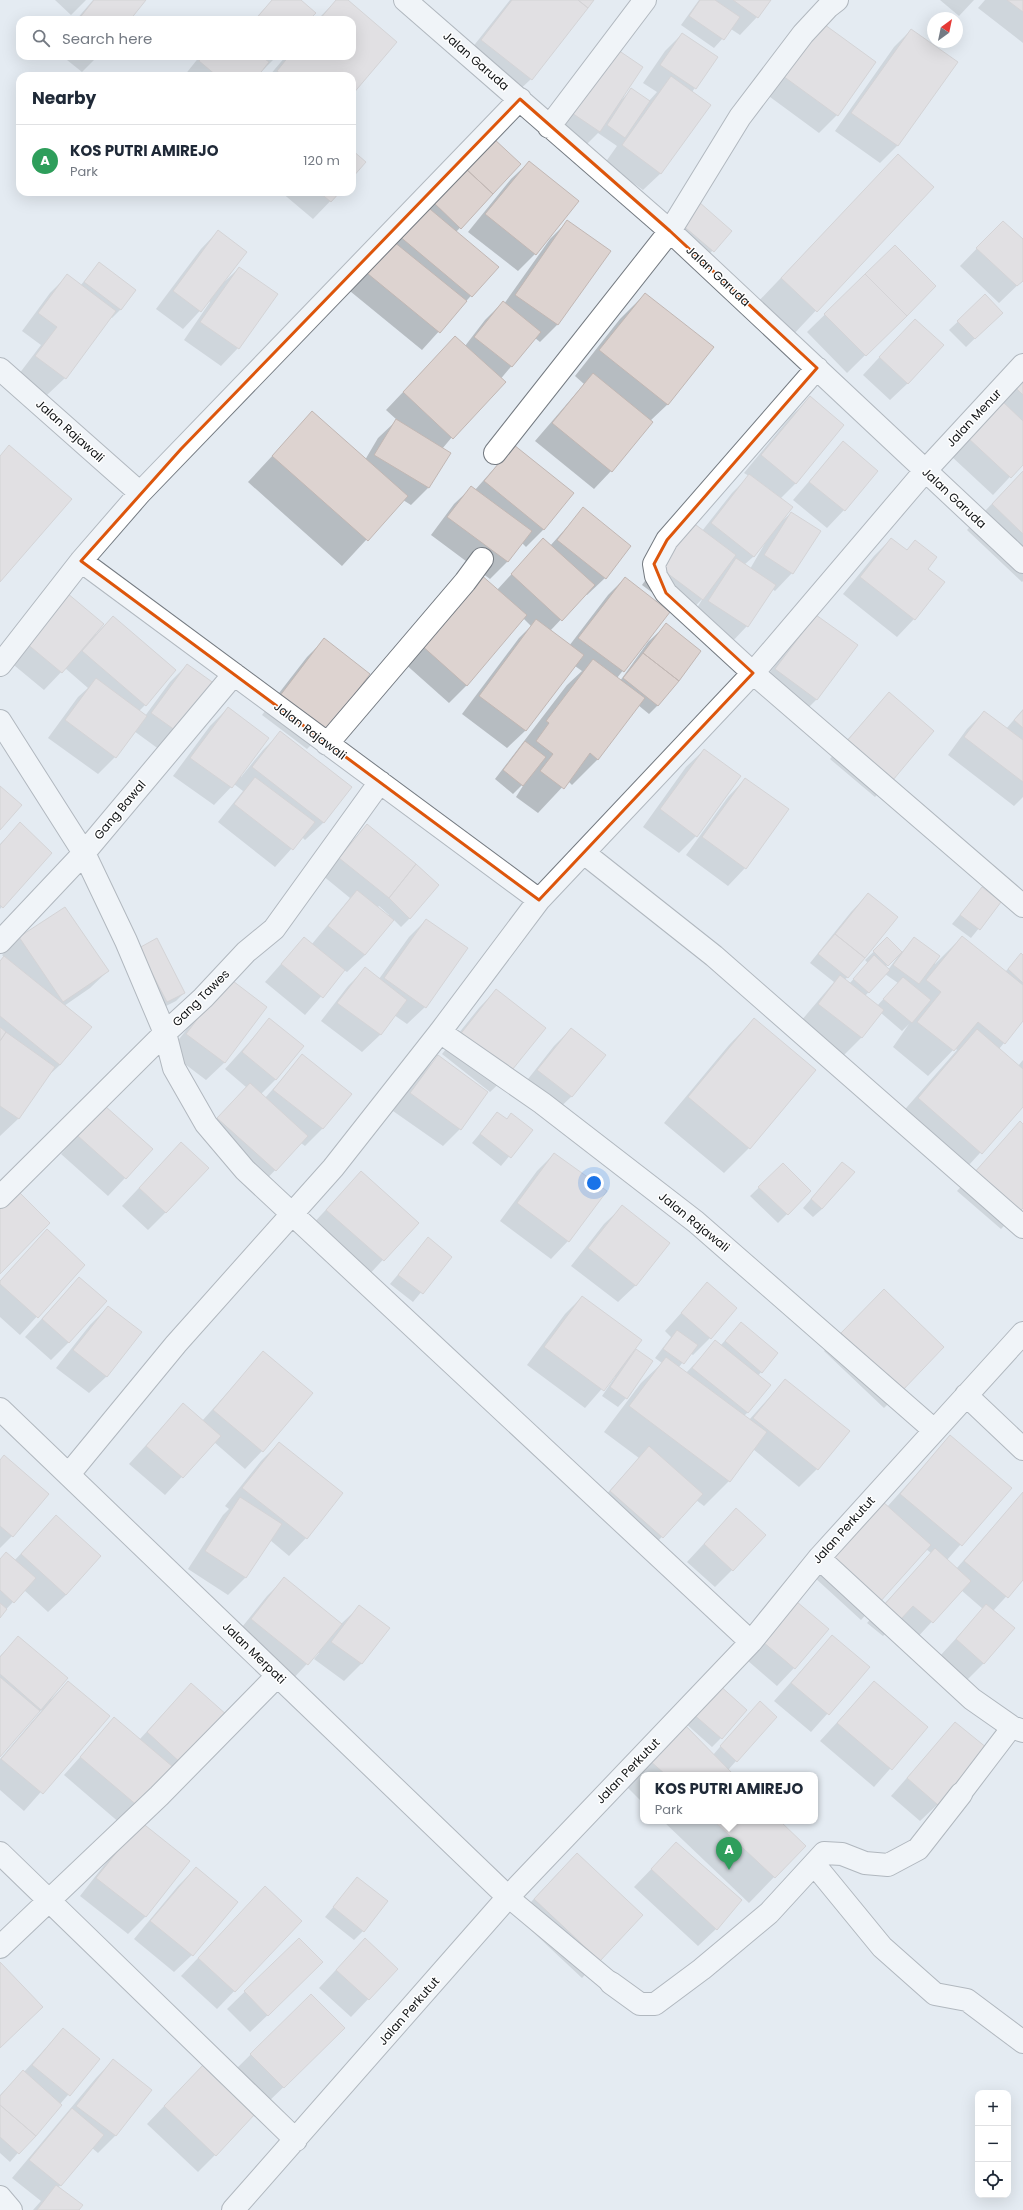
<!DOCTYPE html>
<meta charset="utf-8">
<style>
:root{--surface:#fff;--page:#f2f2f3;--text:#1f2937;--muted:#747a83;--line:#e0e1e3;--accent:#7c3aed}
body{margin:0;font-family:Poppins,sans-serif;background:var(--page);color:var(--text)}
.controls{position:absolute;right:12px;bottom:12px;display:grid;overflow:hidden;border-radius:8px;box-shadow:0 4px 16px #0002}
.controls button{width:36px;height:36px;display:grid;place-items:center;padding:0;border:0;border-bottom:1px solid var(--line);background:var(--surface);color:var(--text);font:20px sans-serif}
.compass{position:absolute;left:927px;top:12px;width:36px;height:36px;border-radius:50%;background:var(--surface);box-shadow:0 4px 16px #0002;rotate:33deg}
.you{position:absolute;left:594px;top:1183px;width:14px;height:14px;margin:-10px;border:3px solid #fff;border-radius:50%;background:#1a73e8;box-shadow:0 0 0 6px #1a73e833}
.badge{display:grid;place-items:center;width:26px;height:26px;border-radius:50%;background:var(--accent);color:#fff;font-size:13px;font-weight:700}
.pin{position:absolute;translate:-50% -33px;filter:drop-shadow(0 1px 2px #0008)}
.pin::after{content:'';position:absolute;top:21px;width:14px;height:12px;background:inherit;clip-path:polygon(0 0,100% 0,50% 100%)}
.popup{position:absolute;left:640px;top:1772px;width:178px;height:52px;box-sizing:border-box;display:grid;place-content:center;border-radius:8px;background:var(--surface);filter:drop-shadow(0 1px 3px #0005);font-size:13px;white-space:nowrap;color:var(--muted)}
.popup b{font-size:15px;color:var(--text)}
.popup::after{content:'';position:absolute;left:50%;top:100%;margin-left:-8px;border:8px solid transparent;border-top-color:var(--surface)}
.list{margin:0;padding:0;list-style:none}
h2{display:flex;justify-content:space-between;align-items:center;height:52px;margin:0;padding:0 16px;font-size:17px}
h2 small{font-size:13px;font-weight:400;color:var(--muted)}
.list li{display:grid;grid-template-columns:26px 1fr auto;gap:12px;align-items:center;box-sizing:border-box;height:72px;padding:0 16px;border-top:1px solid var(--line)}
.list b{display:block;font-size:15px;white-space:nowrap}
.list p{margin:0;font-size:13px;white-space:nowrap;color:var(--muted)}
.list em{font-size:13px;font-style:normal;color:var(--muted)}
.icon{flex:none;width:22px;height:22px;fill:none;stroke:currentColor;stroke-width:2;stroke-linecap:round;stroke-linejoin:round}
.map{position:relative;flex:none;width:1023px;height:2210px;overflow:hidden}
.search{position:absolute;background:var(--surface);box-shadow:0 4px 16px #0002;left:16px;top:16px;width:340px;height:44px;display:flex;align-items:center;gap:10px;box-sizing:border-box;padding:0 14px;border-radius:12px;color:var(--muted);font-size:15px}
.panel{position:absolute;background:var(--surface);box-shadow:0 4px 16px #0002;left:16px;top:72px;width:340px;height:124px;border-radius:12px}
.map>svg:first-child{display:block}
.shadow{fill:#0003;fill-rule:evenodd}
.building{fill:#ddd3d0;stroke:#c1b7b4}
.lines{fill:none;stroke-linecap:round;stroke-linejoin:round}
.lane-casing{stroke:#747a81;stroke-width:22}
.street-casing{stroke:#747a81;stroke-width:24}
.lane{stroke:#fff;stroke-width:20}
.street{stroke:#fff;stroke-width:22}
.marked{fill:none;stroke:#dd560c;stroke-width:3;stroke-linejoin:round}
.labels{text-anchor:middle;stroke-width:3;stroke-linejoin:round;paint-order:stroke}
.street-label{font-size:12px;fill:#101315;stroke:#fff}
</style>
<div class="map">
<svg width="1023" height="2210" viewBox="0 0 1023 2210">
<rect width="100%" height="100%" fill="#e4ebf2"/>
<path class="shadow" d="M55,0H86L71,15Z
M93,0H145L128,20H76Z
M272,0H299L308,20H254Z
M337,0H346L396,42L352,94V76H269L286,56H352V20H317Z
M510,0H593L531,79L513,96L464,58Z
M699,0H770L757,17L740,35L731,29L714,48L681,25Z
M940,0H974L959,16Z
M985,0H1023V43L978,8Z
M911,30L957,62L897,146L880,163L835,131L894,47Z
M682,34L716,58L692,92L661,173L643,190L605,163L617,146L598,133L582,149L552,128L595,65L621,100L631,90L649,101L657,92L643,83L665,51Z
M804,41L875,63L837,115L819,133L766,94Z
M62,56H98L82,72Z
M200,56H277L257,76H184Z
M898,155L932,187L791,337L756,304Z
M476,156L520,164L456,232L497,267L422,350L345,287Z
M529,162L535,254L518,271L468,232L511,179Z
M281,192H339L313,219Z
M690,212L730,231L704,260L672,232Z
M567,222L609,251L557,325L540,342L535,338L442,449L449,453L428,488L411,505L403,500L342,566L248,482L312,413L365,460L378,438L397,420L386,410L438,355L465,346L485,320L503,302L504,304L550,239Z
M218,231L221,285L239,268L276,294L238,348L221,366L184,340L210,302L209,301L183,329L156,309L201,249Z
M986,239L1023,240V280L999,303L960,266Z
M895,246L935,286L847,373L807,332Z
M99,264L135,290L120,310L112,318L110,317L65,378L47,395L19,374L41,345L22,331L50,293L67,276L80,286Z
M645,294L668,404L650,421L611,471L594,489L535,441L584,384L575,376L620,319Z
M985,296L993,321L966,347L949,330Z
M898,337L908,383L890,400L863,375Z
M1023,374V463L993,495L950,455Z
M810,398L796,483L780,499L777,525L791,513L792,573L775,591L772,589L747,626L730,644L691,618L703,598L685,617L642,585L675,540L702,531L732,493L749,476L744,473L792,415ZM768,538L750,569L744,565L753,557Z
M843,442L844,510L827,528L793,500Z
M514,446L544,529L526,547L522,543L507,562L490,579L431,535L454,504L472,487L475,490Z
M1023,471V581L1022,582L967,530Z
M583,509L605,578L587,595L585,594L550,631L569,646L608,595L625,578L669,612L617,678L620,681L648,642L666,625L658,705L649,714L638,705L598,759L572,785L568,781L538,813L516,797L526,781L513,794L495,779L567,685L582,671L575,666L525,731L507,748L462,714L519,638L531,626L523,618L467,685L449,703L403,662L497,590L543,540L550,546Z
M891,539L906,551L915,541L914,619L897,637L843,594L874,556Z
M50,612L96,634L113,617L145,705L139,711L145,716L170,682L187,665L214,684L160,750L134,731L115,757L98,774L48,738L78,697L88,688L65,668L44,690L9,661Z
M816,616L817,699L799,717L759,687L799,633Z
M324,640V732L307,749L262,715L307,657Z
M889,693L892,779L875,797L830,759Z
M228,708L241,777L263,750L280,733L351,787L323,823L305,840L302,837L275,867L218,822L243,791L234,784L214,805L173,776L210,726Z
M1023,709V797L1014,806L948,755L967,729L984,712L1006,729Z
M704,750L696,836L679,853L643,827L686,767Z
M745,779L788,809L745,868L728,886L686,855L728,797Z
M20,824L50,853L0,909V844Z
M367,825L410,918L401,927L393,919L365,955L347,972L344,970L305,1015L265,982L304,938L312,944L350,898L322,875ZM379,906L389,915L388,916L377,908Z
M982,888L1000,902L971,938L952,924Z
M868,894L848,977L844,980L849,984L868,963L865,960L887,939L901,953L914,938L935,964L962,937L1005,972L1021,955L1023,956V1020L999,1049L1018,1066L1023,1060V1106L957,1178L893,1123L957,1050L955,1048L928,1076L893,1047L909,1024L902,1031L881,1013L862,1037L844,1055L801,1021L834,982L810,963L851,912ZM898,955H899L888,970L885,967ZM885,974L898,983L877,1006L865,996Z
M65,908L108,971L90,988L64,1006L60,1065L47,1077L18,1119L0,1136V961L4,957L2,955L20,938Z
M426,920L425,1007L407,1024L394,1015L380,1035L362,1052L321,1021L348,986L365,969L379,979L409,937Z
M139,949L184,993L176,1001L158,1010Z
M496,990L508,1075L490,1092L442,1054L479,1008Z
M212,997L265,1007L224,1063L206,1080L169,1052Z
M270,1019L276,1079L261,1094L265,1098L302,1056L350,1094L322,1129L305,1146L301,1143L258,1188L201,1136L246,1087L225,1069Z
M754,1019L749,1148L724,1173L664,1123L729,1045Z
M571,1029L604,1055L571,1097L553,1114L521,1088L554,1046Z
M438,1057L460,1129L443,1146L393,1111L420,1074Z
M497,1113L506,1120L511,1115L531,1130L501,1166L472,1143Z
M1020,1123L1023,1125V1206L1001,1229L957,1191Z
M87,1125L125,1178L108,1196L61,1154Z
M181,1143L166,1212L148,1230L122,1206Z
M554,1154L568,1241L551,1259L500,1221L537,1171Z
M842,1163L822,1209L813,1217L803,1208Z
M783,1164L810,1191L778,1223L750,1196Z
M361,1172L417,1223L366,1278L309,1228Z
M622,1207L636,1285L618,1302L571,1266L604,1224Z
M47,1231L84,1265L20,1335L0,1317V1281Z
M428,1239L450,1257L413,1302L390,1284Z
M79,1278L69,1342L51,1360L25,1337Z
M707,1284L710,1338L693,1355L690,1353L679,1367L686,1373L716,1341L721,1345L741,1323L761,1372L758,1376L748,1412L744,1416L749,1420L785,1380L848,1431L817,1469L799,1487L753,1449L729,1481L704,1506L696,1500L645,1555L593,1509L639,1458L604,1432L641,1383L662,1363L655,1358L671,1337L665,1331Z
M582,1297L628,1357L636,1351L626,1398L618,1407L602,1396L615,1377L613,1376L585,1408L527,1365L565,1314Z
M108,1307L107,1376L89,1393L56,1368L90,1325Z
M866,1308L901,1391L884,1408L824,1351Z
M263,1353L262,1451L245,1469L214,1442L165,1495L129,1464L183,1404L202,1421Z
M950,1437L1010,1488L947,1560L956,1569L1023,1493V1578L993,1611L984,1663L966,1681L939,1657L983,1609L961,1590L915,1640L896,1623L883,1636L867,1623L931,1553L926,1549L861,1620L814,1577L887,1507Z
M279,1443L306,1538L289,1556L270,1540L246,1577L228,1595L188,1569L223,1515L229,1509L225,1506L261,1461Z
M0,1460L12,1536L0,1548Z
M736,1509L732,1570L715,1587L687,1562Z
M56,1516L66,1595L48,1612L24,1590L0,1616V1559L14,1561Z
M284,1579L341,1624L360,1606L388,1628L361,1664L344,1681L314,1659L319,1653L318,1652L290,1682L234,1637L267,1596Z
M790,1597L794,1668L777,1686L740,1654Z
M832,1636L869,1667L811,1732L774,1701Z
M19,1637L51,1699L68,1682L108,1716L24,1811L0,1790V1759L42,1710L37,1713L0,1755V1656Z
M874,1682L927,1727L874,1787L820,1741Z
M191,1684L226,1716L121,1824L64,1775L114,1719L139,1740Z
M709,1694L721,1738L712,1747L684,1722Z
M751,1711L736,1761L728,1770L733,1775H643V1803L625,1785L657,1749L713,1755Z
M955,1723L938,1804L920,1821L891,1796Z
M663,1821H779L804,1846L749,1903Z
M123,1841L189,1861L145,1917L128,1934L80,1896Z
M659,1861L716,1929L698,1946L634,1887Z
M196,1868L236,1902L192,1955L174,1972L134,1939L178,1886Z
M559,1872L599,1960L582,1978L517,1917Z
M357,1878L363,1931L354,1940L325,1917Z
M265,1887L301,1921L217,2009L181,1976Z
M299,1939L304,1980L250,2032L227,2009Z
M348,1957L397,1969L351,2017L319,1988Z
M311,1995L326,2046L265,2105L233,2072Z
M63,2029L99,2059L10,2162L0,2153V2095L23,2071L24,2072Z
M113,2060L151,2090L115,2136L98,2153L92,2148L58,2188L78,2210H33L41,2201L12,2178L96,2078Z
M186,2083L215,2155L198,2172L147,2124Z"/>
<path class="building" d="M94,0H146L130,20H78Z
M272,0H301L316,13L309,20H255Z
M336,0H348L397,42L352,95V76H283L277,71L289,56H352V20H319Z
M512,0H578L588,8L532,80L481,40Z
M578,0H594L588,8Z
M700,0H715L740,17L724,40L689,16Z
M733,0H771L758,18Z
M1007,0H1023V12Z
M821,22L876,62L838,116L783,76Z
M911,29L958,62L898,146L851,113Z
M682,33L718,57L696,89L660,65Z
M612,46L643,67L600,132L569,111Z
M203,56H261L269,62L258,76H217L199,61Z
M671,76L711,105L661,174L622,145Z
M631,88L650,101L625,138L607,125Z
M493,138L521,164L493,194L465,168Z
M352,150L366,162L352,178Z
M898,154L934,187L817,312L781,278Z
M529,161L579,201L536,255L485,214Z
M465,168L493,194L461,229L433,202Z
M319,192H340L331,202Z
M699,202L732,231L714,252L680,223Z
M424,204L499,267L472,297L398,235Z
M567,220L611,251L558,325L515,295Z
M1003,221L1023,239V281L1017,286L976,248Z
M218,230L247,252L201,312L173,291Z
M388,237L467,301L440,333L362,269Z
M895,245L936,286L907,316L865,274Z
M99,262L136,290L121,310L84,282Z
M239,267L278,294L239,349L200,322Z
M67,274L116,311L66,379L35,356L57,327L38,313Z
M865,274L907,316L866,356L824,314Z
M645,293L714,347L668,405L599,350Z
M985,294L1003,313L975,339L957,321Z
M503,301L541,332L512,367L474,337Z
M915,319L944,345L908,384L879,357Z
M455,336L506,382L453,439L403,392Z
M593,373L653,422L612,472L552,423Z
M1023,374V395L1013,385Z
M810,396L844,425L796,484L761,455Z
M1001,400L1023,421V465L1011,478L967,437Z
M312,411L408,496L368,541L272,456Z
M396,419L451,453L429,488L374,455Z
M843,441L878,471L845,511L809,482Z
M9,445L72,499L0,582V456Z
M514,445L574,493L544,530L484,481Z
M1023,471V534L992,504Z
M749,474L793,507L754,557L711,523Z
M471,486L532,531L508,562L447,517Z
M583,507L631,546L606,579L557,540Z
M791,512L821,531L793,574L764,555Z
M692,522L736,555L703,600L659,567Z
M543,538L595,585L562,621L511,574Z
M891,538L907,550L915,540L937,557L928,569L945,582L915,620L860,577Z
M736,558L776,585L748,627L708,601Z
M480,574L527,615L467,686L420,644Z
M625,577L670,612L624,672L578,638Z
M67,593L104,624L62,673L26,643Z
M816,615L858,645L817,700L775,669Z
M113,616L176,670L146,706L82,651Z
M536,619L584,655L526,731L479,696Z
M666,623L701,651L679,681L643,653Z
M324,638L370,674L325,733L279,697Z
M643,653L679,681L658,706L623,678Z
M593,659L645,698L598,760L590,753L564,789L540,771L553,754L536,741L549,723L546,721Z
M187,664L215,684L179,733L151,713Z
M96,678L147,716L116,758L65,720Z
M889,692L934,731L893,780L847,741Z
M228,707L269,738L232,788L190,758Z
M1023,710V728L1014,720Z
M984,711L1023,740V782L964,737Z
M280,731L352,787L324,823L252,767Z
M525,741L546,757L523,786L503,770Z
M704,749L741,776L697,837L660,809Z
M255,777L315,822L293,850L234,804Z
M745,778L789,809L746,869L702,837Z
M0,786L22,805L0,830Z
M20,822L52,853L3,908L0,905V845Z
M367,824L416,864L389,898L339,858Z
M416,864L439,885L410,919L389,898Z
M982,887L1001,902L980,930L960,915Z
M357,890L394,920L365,955L328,926Z
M868,893L898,917L865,958L835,934Z
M65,907L109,971L63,1002L19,937Z
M426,919L468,948L426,1008L384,978Z
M835,934L865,958L848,978L818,954Z
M962,936L1023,985V1021L1005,1044L978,1022L954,1051L917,1022L941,992L926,980Z
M304,937L345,970L323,998L281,964Z
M887,937L902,952L888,966L873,951Z
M914,937L940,956L919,984L893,965Z
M157,938L185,993L167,1002L139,948Z
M1021,953L1023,955V983L1008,969Z
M874,955L890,970L869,993L853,979Z
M4,956L92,1027L60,1065L0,1016V961Z
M365,967L407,1000L381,1035L337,1003Z
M840,975L884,1010L862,1038L818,1004Z
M903,977L931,1000L912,1023L883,999Z
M229,978L267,1007L225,1063L186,1034Z
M496,989L546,1028L508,1075L459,1036Z
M269,1018L304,1046L276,1080L242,1052Z
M754,1018L816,1070L750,1149L688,1097Z
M0,1027L6,1032L0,1041Z
M571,1028L606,1055L572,1097L537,1070Z
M977,1029L1023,1069V1107L982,1154L918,1098Z
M6,1032L55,1067L19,1119L0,1106V1041Z
M302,1054L352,1094L323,1129L273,1090Z
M438,1055L488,1092L461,1130L410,1093Z
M250,1083L308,1136L276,1171L217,1118Z
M105,1106L153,1149L126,1179L78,1136Z
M497,1112L507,1119L511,1113L533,1130L511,1158L480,1134Z
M1020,1121L1023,1124V1208L1019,1212L974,1173Z
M181,1142L209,1168L166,1213L139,1188Z
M554,1153L607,1191L569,1242L517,1203Z
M842,1162L855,1172L822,1209L811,1199Z
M783,1163L811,1191L788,1215L758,1187Z
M361,1171L419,1223L384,1261L326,1210Z
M14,1187L50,1223L0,1274V1202Z
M622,1205L670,1243L636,1286L588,1248Z
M47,1229L85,1265L38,1318L0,1284V1281Z
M428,1237L452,1257L423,1294L398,1275Z
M79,1277L107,1301L69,1343L42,1319Z
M707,1282L737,1308L711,1339L681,1313Z
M884,1289L944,1347L902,1391L841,1333Z
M582,1296L642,1340L604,1391L544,1347Z
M108,1306L142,1332L107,1377L73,1350Z
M741,1322L778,1353L762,1373L725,1341Z
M677,1330L698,1345L684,1364L663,1349Z
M715,1340L771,1385L748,1413L692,1368Z
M636,1349L653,1361L627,1399L610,1387Z
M263,1351L313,1393L263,1452L213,1410Z
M666,1357L767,1432L730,1482L629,1406Z
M785,1379L850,1431L818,1470L753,1418Z
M183,1403L221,1436L183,1478L146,1446Z
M950,1435L1012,1488L962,1546L900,1494Z
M279,1442L343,1493L307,1539L242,1488Z
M649,1446L703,1494L663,1538L610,1491Z
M4,1455L49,1494L13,1537L0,1526V1460Z
M1023,1492V1580L1008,1598L964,1561Z
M240,1497L282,1524L246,1578L205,1551Z
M882,1501L931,1545L879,1603L830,1559Z
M736,1508L766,1535L733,1571L704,1544Z
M56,1515L101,1556L66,1595L21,1554Z
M935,1548L971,1581L933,1623L913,1606L901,1619L884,1605Z
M6,1552L36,1578L14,1603L0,1590V1559Z
M284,1577L342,1624L308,1665L251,1619Z
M790,1596L829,1629L795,1669L756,1636Z
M0,1603L7,1609L0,1618Z
M986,1604L1015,1628L984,1664L956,1639Z
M359,1605L390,1628L362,1664L331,1642Z
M832,1635L870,1667L829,1715L791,1683Z
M18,1636L68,1678L41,1710L0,1674V1657Z
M0,1677L40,1711L0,1757Z
M68,1681L110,1716L43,1794L1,1759Z
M874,1681L928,1727L892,1770L837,1723Z
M191,1683L228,1716L183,1765L147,1732Z
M718,1684L747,1710L722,1739L692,1713Z
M760,1701L777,1717L737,1762L720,1746Z
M114,1717L173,1767L139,1807L80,1757Z
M682,1722L734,1775H666L649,1760Z
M955,1722L987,1748L938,1805L907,1778Z
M714,1821H780L806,1846L775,1878Z
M141,1822L190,1861L146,1917L96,1878Z
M676,1842L742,1900L717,1930L651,1869Z
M577,1853L643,1915L600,1961L534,1899Z
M196,1867L238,1902L193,1956L150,1921Z
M357,1877L388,1901L364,1932L333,1907Z
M265,1886L302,1921L235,1992L198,1958Z
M299,1938L323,1962L268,2016L244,1991Z
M365,1938L398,1969L369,2000L336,1970Z
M0,1962L43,2007L0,2048Z
M311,1994L345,2028L284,2088L250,2054Z
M63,2028L100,2059L70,2096L32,2065Z
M113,2059L152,2090L116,2136L76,2106Z
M204,2064L255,2114L216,2156L164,2106Z
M23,2070L62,2105L36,2136L0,2105V2096Z
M0,2105L36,2136L19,2154L0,2137Z
M72,2108L104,2135L61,2186L29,2160Z
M56,2185L83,2205L79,2210H37Z"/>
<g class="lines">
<g class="lane-casing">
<path id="lane" d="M961,1794L1012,1727
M508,1897L611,1983"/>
</g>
<g class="street-casing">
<path id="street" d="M405,0L670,231L1023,562
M549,127L645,0
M817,368L667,540L654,564L656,576L666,593L753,673L1023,906
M0,369L140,493
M495,453L670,231L740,117L803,34L828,7L837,0
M81,561L539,900
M0,665L81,561L140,493L520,99
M0,721L84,853L126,941L165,1033L174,1068L206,1124L245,1170L751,1642
M327,744L465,582L482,559
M584,853L714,956L1023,1227
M0,942L84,853L234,674
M440,1032L542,1103L696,1222L934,1430
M0,1197L165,1033L203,998L246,952L274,929L380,782
M966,1395L1023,1449
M0,1409L508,1897
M69,1474L176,1344L333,1168L440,1032L539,900L753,673L925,471L1023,365
M819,1558L972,1699L1012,1727L1023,1731
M0,1853L296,2140
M814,1864L882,1947L935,1994L967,2000L1023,2042
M0,1947L159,1796L277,1676
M611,1983L640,2004H655L702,1969L769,1913L824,1853L842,1854L865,1863L888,1865L918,1849L961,1794
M0,2197L11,2210
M233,2210L508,1897L751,1642L819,1558L1023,1333"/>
</g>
<use href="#lane" class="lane"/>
<use href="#street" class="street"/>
</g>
<path d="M0 0H1023V2210H0ZM520,99L670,231L817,368L667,540L654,564L666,593L753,673L539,900L81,561L181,449Z" fill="#e4ebf2" fill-opacity=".55" fill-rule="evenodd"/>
<path class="marked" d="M520,99L670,231L817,368L667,540L654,564L666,593L753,673L539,900L81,561L181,449Z"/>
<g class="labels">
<g class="street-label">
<text transform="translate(476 61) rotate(41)" y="4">Jalan Garuda</text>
<text transform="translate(718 276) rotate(43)" y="4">Jalan Garuda</text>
<text transform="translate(974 418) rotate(-47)" y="4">Jalan Menur</text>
<text transform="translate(70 431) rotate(42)" y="4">Jalan Rajawali</text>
<text transform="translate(954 498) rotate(43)" y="4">Jalan Garuda</text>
<text transform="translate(310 731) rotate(37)" y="4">Jalan Rajawali</text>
<text transform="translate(120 810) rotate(-50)" y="4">Gang Bawal</text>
<text transform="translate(201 998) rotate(-45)" y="4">Gang Tawes</text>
<text transform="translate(694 1222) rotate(39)" y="4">Jalan Rajawali</text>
<text transform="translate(844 1530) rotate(-48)" y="4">Jalan Perkutut</text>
<text transform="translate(254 1653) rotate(44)" y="4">Jalan Merpati</text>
<text transform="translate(628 1771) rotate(-46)" y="4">Jalan Perkutut</text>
<text transform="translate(409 2011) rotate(-49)" y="4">Jalan Perkutut</text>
</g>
</g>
</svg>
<div class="controls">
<button>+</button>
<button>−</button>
<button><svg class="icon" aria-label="locate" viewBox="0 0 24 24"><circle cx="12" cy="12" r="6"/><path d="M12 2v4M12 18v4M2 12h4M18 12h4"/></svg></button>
</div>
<svg class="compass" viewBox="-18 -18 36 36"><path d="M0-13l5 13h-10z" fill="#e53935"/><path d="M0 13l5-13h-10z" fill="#747a83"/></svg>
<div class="you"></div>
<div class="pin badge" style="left:729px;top:1870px;background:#2e9e5b">A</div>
<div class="popup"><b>KOS PUTRI AMIREJO</b>Park</div>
<div class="search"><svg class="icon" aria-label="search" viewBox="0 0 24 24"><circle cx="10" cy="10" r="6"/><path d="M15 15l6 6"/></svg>Search here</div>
<section class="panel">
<h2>Nearby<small></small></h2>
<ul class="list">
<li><span class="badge" style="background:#2e9e5b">A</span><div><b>KOS PUTRI AMIREJO</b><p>Park</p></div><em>120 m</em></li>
</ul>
</section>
</div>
